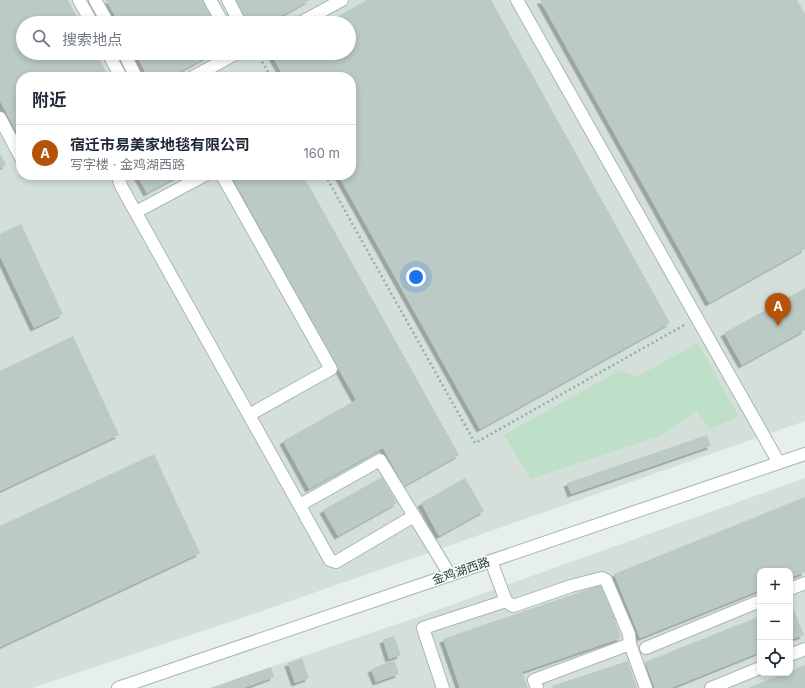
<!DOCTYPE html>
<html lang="zh">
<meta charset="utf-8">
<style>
:root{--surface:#fff;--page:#f2f2f3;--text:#1f2937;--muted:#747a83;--line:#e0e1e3;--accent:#b45309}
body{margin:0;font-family:Inter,"Noto Sans SC",sans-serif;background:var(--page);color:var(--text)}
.controls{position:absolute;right:12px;bottom:12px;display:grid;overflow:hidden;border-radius:8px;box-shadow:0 2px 6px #0003}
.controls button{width:36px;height:36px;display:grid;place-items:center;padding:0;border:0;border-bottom:1px solid var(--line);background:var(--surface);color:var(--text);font:20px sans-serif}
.you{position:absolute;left:416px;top:277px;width:14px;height:14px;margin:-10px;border:3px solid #fff;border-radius:50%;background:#1a73e8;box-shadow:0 0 0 6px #1a73e833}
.badge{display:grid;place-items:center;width:26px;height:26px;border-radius:50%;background:var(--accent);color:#fff;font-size:13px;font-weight:700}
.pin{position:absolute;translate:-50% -33px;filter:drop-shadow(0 1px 2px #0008)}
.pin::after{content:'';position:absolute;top:21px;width:14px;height:12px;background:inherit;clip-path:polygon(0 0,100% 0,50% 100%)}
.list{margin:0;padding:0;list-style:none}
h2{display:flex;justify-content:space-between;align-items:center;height:52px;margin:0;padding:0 16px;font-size:17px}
h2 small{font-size:13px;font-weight:400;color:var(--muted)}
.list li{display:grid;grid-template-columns:26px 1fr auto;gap:12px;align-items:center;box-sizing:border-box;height:56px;padding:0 16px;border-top:1px solid var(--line)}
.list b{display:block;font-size:15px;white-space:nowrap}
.list p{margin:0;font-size:13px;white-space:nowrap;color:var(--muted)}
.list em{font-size:13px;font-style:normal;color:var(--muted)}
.icon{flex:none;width:22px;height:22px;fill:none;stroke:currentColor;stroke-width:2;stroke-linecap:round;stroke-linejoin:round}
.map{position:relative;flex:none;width:805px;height:688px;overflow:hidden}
.search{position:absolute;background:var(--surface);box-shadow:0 2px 6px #0003;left:16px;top:16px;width:340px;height:44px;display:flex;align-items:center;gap:10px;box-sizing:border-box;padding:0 14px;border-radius:22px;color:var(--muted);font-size:15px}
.panel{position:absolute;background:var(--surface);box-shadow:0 2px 6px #0003;left:16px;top:72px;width:340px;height:108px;border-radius:16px}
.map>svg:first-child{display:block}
.built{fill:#d4dfda;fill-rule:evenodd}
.green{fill:#bfe0c8}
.building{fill:#bbcac4;filter:url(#shadow)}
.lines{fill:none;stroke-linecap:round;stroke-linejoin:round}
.minor-casing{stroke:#a8b8b2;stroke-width:14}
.path{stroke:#86b3a5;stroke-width:2.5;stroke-dasharray:2 3;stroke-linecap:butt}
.minor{stroke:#fff;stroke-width:12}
.labels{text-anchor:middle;stroke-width:3;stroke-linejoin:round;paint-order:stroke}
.street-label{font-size:12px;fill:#24423a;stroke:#f7fbf9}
</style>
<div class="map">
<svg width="805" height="688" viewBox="0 0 805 688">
<defs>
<filter id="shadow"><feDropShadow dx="-3.5" dy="3.5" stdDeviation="0" flood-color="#0004"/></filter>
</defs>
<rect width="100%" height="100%" fill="#e6efeb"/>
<path class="built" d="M0,0H805V421L256,613L32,688H0ZM23,23H349V53H23ZM21,77H351V175H21Z
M805,478V688H209L415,618ZM760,571H790V673H760Z"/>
<path class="green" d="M698,343L739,417L709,429L696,411L662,435L531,479L504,435L621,370L636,377Z"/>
<path class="building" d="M0,0H68L80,23H23V53H96L109,77H21V140L0,101Z
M106,0H205L217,23H119Z
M235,0H310L269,23H248Z
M367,0H491L670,323L480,429L338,175H351V77H284L271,54L349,53V23H326Z
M540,0H797L805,14V249L709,303Z
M135,53H214L170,77H148Z
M247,73L249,77H239Z
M0,153L6,165L0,168Z
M137,175H180L147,193Z
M231,175H303L459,455L404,486L383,448L309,489L283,441L356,400Z
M21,224L63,314L34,328L0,256V234Z
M805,288V330L742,365L724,333Z
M73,336L119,435L0,491V371Z
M707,435L711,446L571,494L567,483Z
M154,454L200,553L0,647V526Z
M382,477L397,503L338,536L323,510Z
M465,478L484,511L439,536L421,503Z
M805,497V572L790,578V571H760V590L640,638L614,574Z
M603,584L621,638L522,672L528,688H460L443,639Z
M791,603L804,635L790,640V604Z
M760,616V652L671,688H655L645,662Z
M394,636L401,655L389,659L383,640Z
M302,658L309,678L295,683L288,663Z
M394,660L399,674L376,682L371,669Z
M628,661L637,688H553L552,686Z
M805,665V688H748L785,673H790V671Z
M271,667L274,677L244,688H211Z"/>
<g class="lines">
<g class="minor-casing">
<path id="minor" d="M79,0L92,23
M95,0L108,23
M210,0L223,23
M228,0L240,23
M517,0L779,463
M300,23L342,0
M108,53L121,77
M124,53L136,77
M193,77L237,53
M0,118L21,158
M121,175L119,180L121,186L330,560L336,562L414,516
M222,175L331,369L249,415
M136,212L205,175
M300,505L380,460L450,575
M790,589L805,583
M506,601L513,606L571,586L602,578L606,580L629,634L630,644L534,680L537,688
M630,644L646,688
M646,648L760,601
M790,655L805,649
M118,688L805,454
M443,688L423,628L506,601L491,561
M711,688L760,668"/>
</g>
<path class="path" d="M257,53L271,77
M325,175L475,443L686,324"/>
<use href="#minor" class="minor"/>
</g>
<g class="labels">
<g class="street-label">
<text transform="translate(461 571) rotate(-19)" y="4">金鸡湖西路</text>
</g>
</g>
</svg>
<div class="controls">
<button>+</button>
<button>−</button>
<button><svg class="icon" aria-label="locate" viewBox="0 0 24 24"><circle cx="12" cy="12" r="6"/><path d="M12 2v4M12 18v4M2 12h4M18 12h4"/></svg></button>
</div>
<div class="you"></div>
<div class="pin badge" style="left:778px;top:326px">A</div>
<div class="search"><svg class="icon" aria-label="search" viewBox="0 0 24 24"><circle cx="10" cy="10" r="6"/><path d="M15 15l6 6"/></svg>搜索地点</div>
<section class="panel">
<h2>附近<small></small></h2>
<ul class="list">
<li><span class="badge">A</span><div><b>宿迁市易美家地毯有限公司</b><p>写字楼 · 金鸡湖西路</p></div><em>160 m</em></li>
</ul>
</section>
</div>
